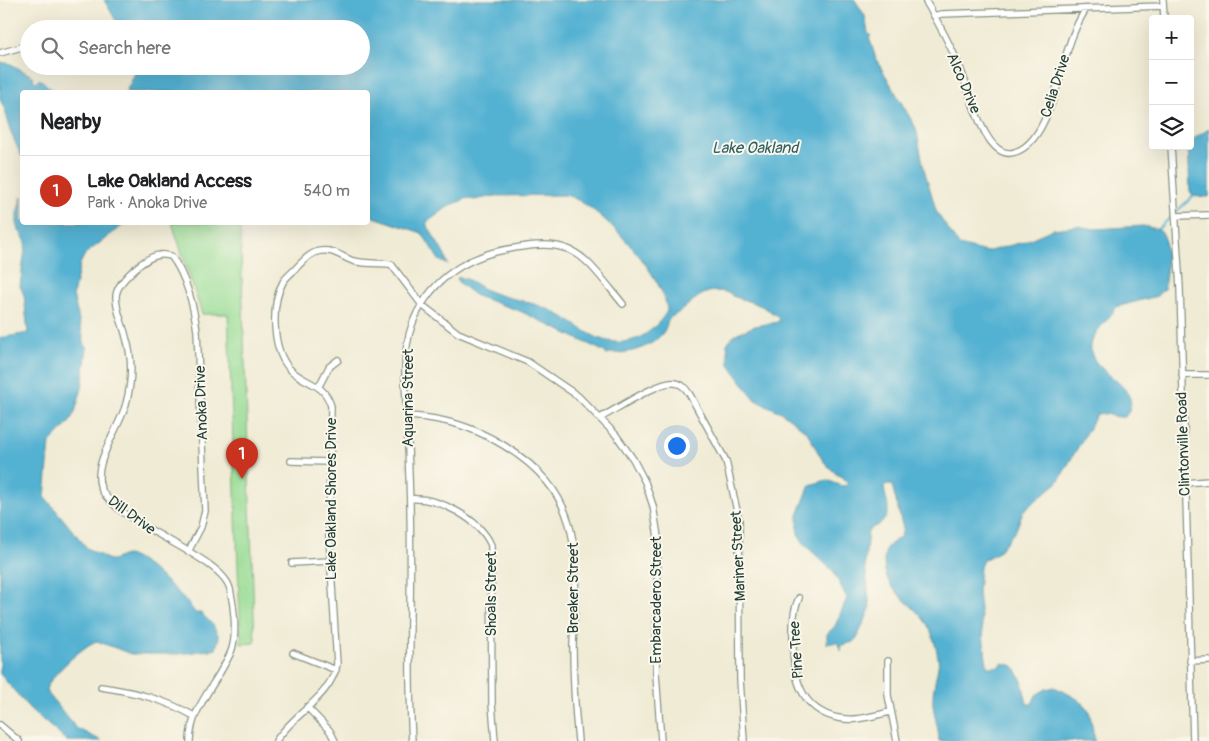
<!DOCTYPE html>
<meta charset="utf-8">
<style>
:root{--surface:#fff;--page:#f2f2f2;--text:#202124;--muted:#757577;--line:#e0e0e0;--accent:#c8321e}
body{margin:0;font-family:Pangolin,sans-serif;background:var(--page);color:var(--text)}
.controls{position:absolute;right:15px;top:15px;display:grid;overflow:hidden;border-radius:5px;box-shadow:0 5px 20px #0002}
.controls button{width:45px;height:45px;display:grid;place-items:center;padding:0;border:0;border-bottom:1px solid var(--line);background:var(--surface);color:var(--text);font:25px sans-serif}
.you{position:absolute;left:676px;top:445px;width:18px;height:18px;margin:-12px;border:4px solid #fff;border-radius:50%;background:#1a73e8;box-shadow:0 0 0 8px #1a73e833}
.badge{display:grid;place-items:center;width:32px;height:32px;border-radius:50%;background:var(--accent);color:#fff;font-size:16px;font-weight:700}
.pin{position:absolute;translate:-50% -41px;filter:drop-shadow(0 1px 2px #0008)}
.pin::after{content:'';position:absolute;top:26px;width:18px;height:15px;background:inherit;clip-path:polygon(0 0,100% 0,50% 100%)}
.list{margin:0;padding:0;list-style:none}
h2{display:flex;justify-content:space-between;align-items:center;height:65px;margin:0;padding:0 20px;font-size:21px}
h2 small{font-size:16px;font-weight:400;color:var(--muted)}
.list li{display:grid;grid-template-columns:32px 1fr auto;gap:15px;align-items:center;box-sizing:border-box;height:70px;padding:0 20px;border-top:1px solid var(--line)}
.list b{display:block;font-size:19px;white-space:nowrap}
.list p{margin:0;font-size:16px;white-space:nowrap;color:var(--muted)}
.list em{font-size:16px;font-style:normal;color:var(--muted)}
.icon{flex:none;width:28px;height:28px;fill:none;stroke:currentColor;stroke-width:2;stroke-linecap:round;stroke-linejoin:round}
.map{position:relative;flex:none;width:1209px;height:741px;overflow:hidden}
.search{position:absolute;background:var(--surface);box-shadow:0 5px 20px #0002;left:20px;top:20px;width:350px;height:55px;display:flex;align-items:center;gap:12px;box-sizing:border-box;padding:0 18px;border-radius:28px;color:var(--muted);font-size:19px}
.panel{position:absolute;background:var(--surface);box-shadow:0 5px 20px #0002;left:20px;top:90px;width:350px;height:135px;border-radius:5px}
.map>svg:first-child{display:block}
.green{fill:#98dc94;stroke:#5c8c64}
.water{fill:#53b1d2;stroke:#397783}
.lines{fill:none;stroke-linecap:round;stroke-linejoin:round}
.stream{stroke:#53b1d2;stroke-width:2}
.minor-casing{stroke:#889484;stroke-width:8}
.minor{stroke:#fff;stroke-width:5.5}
.labels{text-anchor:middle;stroke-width:4;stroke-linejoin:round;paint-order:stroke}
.street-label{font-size:15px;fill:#1f3d34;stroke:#fbf7ec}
.water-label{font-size:16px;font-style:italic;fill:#2f6063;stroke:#fbf7ec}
</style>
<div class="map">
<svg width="1209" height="741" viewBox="0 0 1209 741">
<rect width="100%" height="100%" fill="#fbf7ec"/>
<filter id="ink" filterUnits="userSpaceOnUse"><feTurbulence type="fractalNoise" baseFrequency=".02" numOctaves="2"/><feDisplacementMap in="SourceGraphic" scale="10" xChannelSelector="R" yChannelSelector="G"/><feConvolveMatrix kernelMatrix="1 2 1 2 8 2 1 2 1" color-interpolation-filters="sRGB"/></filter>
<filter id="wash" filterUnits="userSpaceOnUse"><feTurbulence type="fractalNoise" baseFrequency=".0096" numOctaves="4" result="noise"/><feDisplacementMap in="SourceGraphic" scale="20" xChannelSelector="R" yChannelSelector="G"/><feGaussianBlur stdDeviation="1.12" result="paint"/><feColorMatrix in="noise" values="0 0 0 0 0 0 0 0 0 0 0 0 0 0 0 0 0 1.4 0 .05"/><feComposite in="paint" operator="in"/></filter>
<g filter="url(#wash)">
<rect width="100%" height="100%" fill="#f0ebd4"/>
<path class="green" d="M172,223H240L255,643L241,644L228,314H202Z"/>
<path class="water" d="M104,0H855L865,16L868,33L871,36L869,37L876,59L916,128L924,169L937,213L959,245L986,252L1023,242L1053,229L1077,226L1095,229L1143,226L1158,229L1163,234L1165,239L1167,265L1164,289L1157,296L1116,307C1109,321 1089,333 1091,351C1094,375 1148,388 1125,417C1115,418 1106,412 1097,414L1058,482L1023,511L1016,530L997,553L983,560L980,567L978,593L987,667H998L1002,663L1014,666L1022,681L1027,704H1032L1036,695L1046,689L1054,687L1063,691L1079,700L1089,710L1095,741H939C939,729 934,716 933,704C932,692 936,679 938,667C940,660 935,644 933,637C922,600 874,596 886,548L901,536L903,529L892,485H884C884,498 894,511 882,522C878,526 873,527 868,530L865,563L870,609L857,638L853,642L842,645L841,651L837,642L827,644V634L835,626L847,598L833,571L805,545L798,534V515L810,485L827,480L842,486L848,485L843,477L836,474L823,461L807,432L781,412L755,400L729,364L727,344L733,335L755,326L778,322L779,319C766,304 749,302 732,296V294C705,285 698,298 678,313C675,315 670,317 668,320C667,323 666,328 664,331C653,348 629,354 609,353L607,356L605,352L520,311L476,296L459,283L457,278C468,276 478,287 488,291C508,299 530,301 550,310C579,323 601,352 636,339C649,334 660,323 667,311C666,277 598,202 565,195L494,196L474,200L468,198L449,206L426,223L445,256L448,265L439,260L422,233L368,215V92H126L135,73L134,66H361V29H121Z
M0,62L11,64L34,77L33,80L36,82L40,79L55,92H22V157L11,133L5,110L0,99Z
M1209,129V197L1193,196L1190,191L1188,146L1196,137Z
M22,196V222L126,223L85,254L80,264L73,295L85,346L87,347L82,388L75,412L69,423L50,443L45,497L87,548L109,560C115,561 121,555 127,555C143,558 186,597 195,613H201L213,625L219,637L216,649L179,654H131L97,641C85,644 46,679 46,691L76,728L102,741H67L29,708L0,674V338L28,333L24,295L20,286L26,242L17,226V213Z"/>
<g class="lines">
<path class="stream" d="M1176,212L1193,196
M1158,229L1173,215"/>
</g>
</g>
<g filter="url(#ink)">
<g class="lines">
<g class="minor-casing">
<path id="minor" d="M925,0C938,22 950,44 960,68C969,88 985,163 1015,152C1032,147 1042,127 1048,112C1063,78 1065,41 1086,9
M1163,0L1164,19
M934,16L941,14L1163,6
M60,29L66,25L75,29
M0,53L29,45
M83,66H94
M1171,146L1180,288L1193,741
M1176,216L1209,215
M1182,375H1209
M319,386L329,367L338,360
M407,416C443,418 472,426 503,445C589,497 576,560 573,646C573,677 575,710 578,741
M600,418C615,410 660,380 675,383C683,384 686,389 690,395L726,461L739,520L740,679L744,741
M291,461L329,462
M1184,483L1209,481
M410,499C438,497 479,518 491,545L492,704L495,741
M188,552L201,527L205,511L197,331C194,307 186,275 171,256C168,256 164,254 160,255C146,256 116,282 116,297C116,311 123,324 126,337C133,360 132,382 126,404C119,430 88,468 103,492C125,528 223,557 230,589C234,606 237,632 232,649C230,656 225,663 222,669C209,692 190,714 190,741
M292,563L330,561
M799,598C792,613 793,626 793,643C793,676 800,710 838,718C856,722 874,715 891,712
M293,653L336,670
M888,661V695L897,741
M1190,661L1209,660
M101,687C135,692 164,699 194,716
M307,707L330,731L335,741
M0,725L19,741
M276,741C293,714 331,697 337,664L329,537L331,406C323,380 303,385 288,367C272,347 271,304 283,282C287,276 294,271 299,265C305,259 311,252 321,251C333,249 342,257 353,261C365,264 379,263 391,264L422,305L458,333L528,362L578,396L616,435L633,459L645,482L653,506L658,537L656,674L661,741
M412,741C407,662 412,585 410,506C409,476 408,446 407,415C405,386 402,353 412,325C427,284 462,258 504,250C575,235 581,253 623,304"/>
</g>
<use href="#minor" class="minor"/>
</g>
</g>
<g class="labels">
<g class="street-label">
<text transform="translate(964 83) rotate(67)" y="5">Alco Drive</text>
<text transform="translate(1055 86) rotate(-72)" y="5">Celia Drive</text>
<text transform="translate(408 398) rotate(-90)" y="5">Aquarina Street</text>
<text transform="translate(201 403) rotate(-92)" y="5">Anoka Drive</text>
<text transform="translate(1183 444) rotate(-92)" y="5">Clintonville Road</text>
<text transform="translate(331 499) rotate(-90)" y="5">Lake Oakland Shores Drive</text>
<text transform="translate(132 515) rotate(36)" y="5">Dill Drive</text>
<text transform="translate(738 556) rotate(-93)" y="5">Mariner Street</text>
<text transform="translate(573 588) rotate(-90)" y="5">Breaker Street</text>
<text transform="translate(491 594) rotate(-90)" y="5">Shoals Street</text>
<text transform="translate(656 600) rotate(-90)" y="5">Embarcadero Street</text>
<text transform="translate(796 650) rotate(-94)" y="5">Pine Tree</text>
</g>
<g class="water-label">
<text x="755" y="153">Lake Oakland</text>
</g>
</g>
</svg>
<div class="controls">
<button>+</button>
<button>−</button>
<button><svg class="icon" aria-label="layers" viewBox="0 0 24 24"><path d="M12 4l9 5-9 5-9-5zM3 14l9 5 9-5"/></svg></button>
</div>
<div class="you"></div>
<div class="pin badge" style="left:242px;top:479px">1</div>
<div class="search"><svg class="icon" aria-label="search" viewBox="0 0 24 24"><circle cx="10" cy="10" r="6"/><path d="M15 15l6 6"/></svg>Search here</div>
<section class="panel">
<h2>Nearby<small></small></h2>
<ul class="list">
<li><span class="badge">1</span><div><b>Lake Oakland Access</b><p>Park · Anoka Drive</p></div><em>540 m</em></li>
</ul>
</section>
</div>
